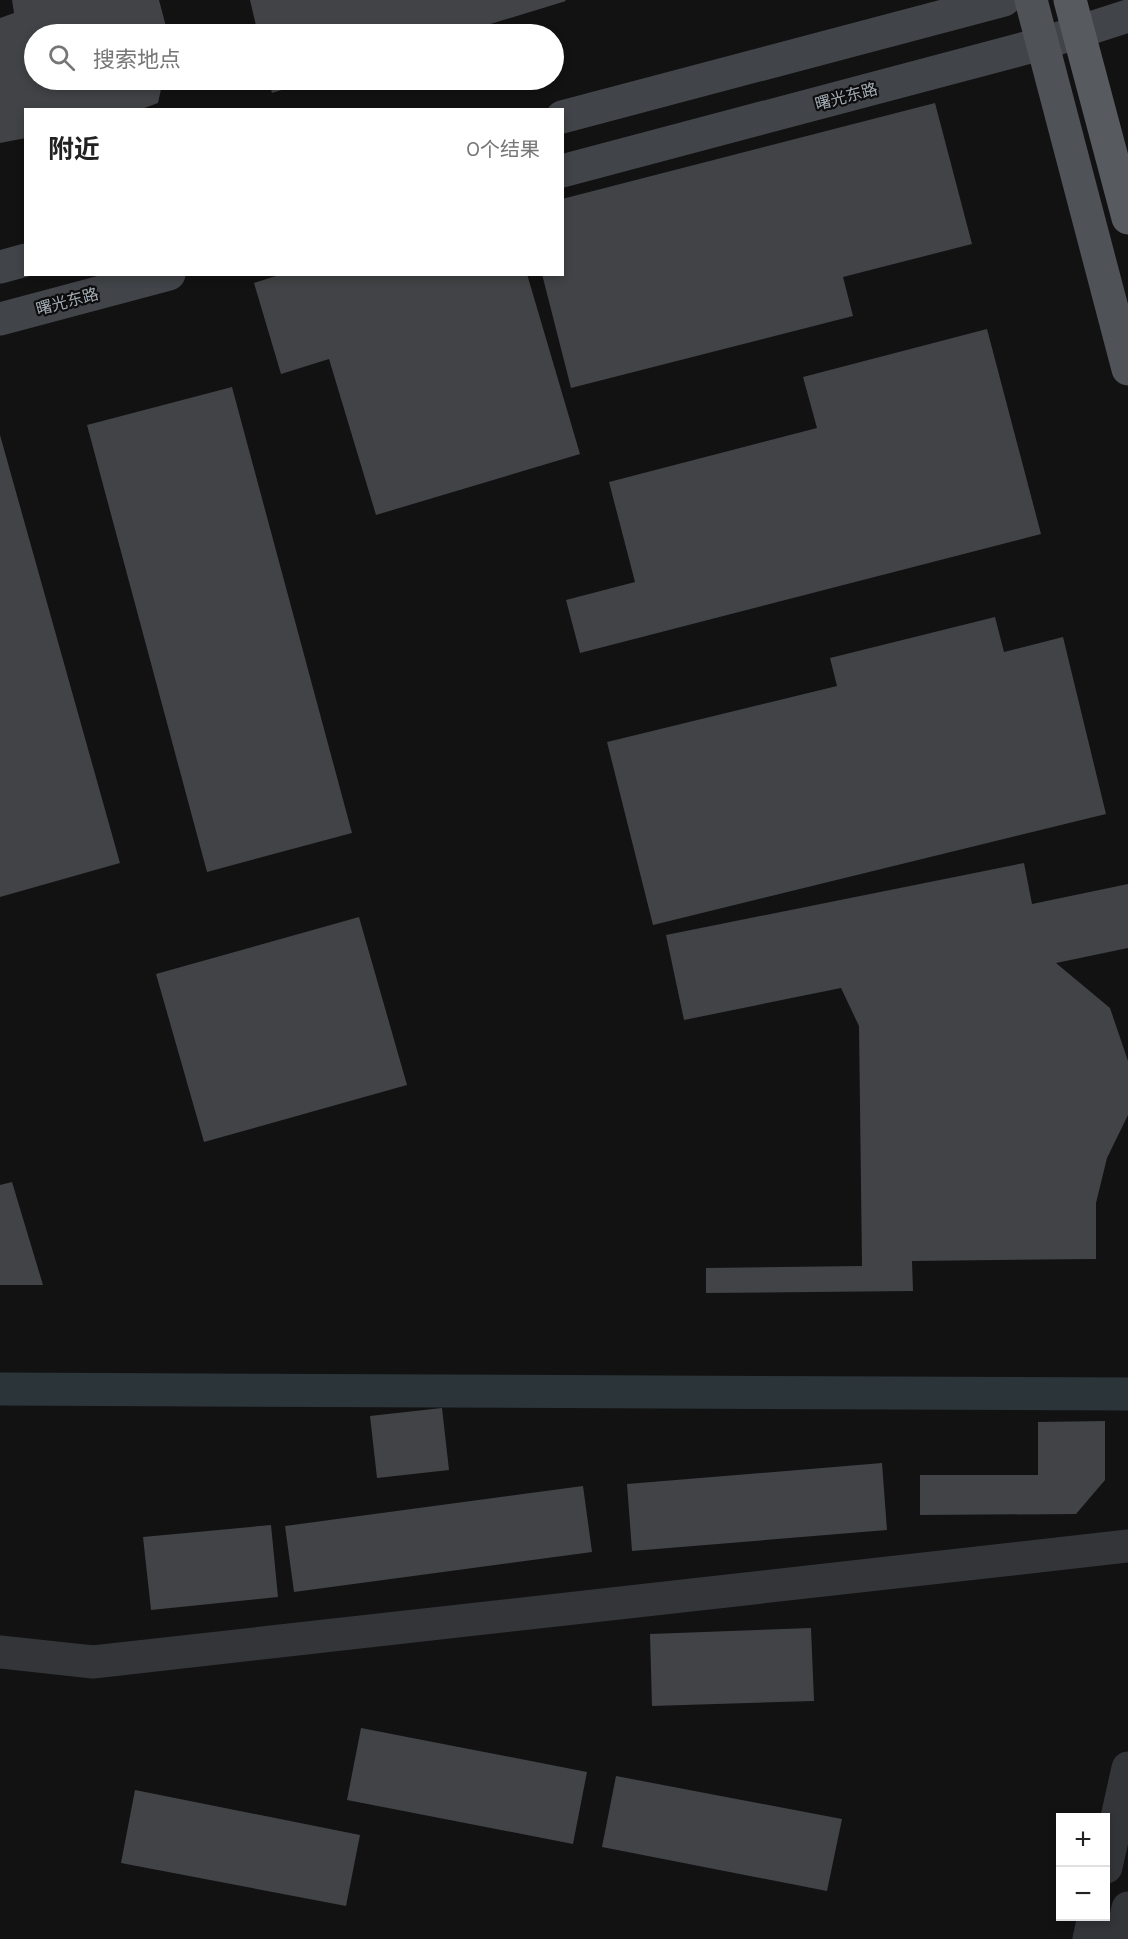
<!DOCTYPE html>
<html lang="zh">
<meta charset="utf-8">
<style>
:root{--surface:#fff;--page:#f6f6f6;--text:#222;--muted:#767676;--line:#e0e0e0}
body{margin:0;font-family:"DM Sans","Noto Sans SC",sans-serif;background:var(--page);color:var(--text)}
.controls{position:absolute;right:18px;bottom:18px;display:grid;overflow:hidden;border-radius:0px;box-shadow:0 3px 9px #0003}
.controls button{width:54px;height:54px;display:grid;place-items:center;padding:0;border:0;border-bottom:2px solid var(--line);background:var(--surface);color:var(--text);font:30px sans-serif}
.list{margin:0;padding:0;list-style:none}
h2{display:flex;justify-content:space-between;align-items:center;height:78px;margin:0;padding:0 24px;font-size:26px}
h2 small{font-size:20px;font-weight:400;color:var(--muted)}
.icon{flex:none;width:33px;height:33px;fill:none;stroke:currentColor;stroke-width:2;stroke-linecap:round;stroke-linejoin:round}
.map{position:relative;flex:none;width:1128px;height:1939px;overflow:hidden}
.search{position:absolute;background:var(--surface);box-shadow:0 3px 9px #0003;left:24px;top:24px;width:540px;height:66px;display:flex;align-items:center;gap:15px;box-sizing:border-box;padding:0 21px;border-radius:33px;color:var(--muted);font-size:22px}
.panel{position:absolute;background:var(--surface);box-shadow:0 3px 9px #0003;left:24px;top:108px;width:540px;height:168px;border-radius:0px}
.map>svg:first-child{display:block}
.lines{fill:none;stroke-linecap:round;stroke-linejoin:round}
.canal{stroke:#2b3539;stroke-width:33}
.building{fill:#414346}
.minor{stroke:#333538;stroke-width:33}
.tertiary{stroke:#333538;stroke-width:33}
.secondary{stroke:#414448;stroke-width:33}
.primary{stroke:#4f5257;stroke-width:33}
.trunk-bridge{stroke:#575b60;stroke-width:33}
.labels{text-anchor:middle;stroke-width:4.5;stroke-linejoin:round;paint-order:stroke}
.street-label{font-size:16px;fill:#a3acb4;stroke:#0d0d0e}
</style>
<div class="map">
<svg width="1128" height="1939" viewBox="0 0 1128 1939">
<rect width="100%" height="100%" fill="#121213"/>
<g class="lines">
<path class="canal" d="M0,1389L1128,1394"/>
</g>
<path class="building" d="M12,0H159L168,34H34V80H163L158,103L139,110H26V138L0,143V18L14,13Z
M250,0H565L566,1L458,34H258Z
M268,80H314L272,93Z
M935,103L972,244L843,277L853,316L571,388L542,274H562V199Z
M282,274H527L580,454L376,515L329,359L281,374L254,283Z
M987,329L1041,534L580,653L566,600L635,582L609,482L817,428L803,377Z
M232,387L352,833L207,872L87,425Z
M0,435L120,863L0,897Z
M995,617L1004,652L1063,637L1106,814L653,925L607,742L837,686L830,658Z
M1024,863L1032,904L1128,884V948L1056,963L1110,1008L1128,1061V1115L1107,1158L1096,1203V1259L912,1261L913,1291L706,1293V1268L862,1266L859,1026L841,988L684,1020L666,935Z
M359,917L407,1085L204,1142L156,974Z
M12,1182L43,1285H0V1185Z
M442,1408L449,1470L377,1478L370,1416Z
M1105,1421V1480L1076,1514L920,1515V1475H1038V1422Z
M882,1463L887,1530L632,1551L627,1484Z
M583,1486L592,1552L294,1592L285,1526Z
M271,1525L278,1597L151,1610L143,1537Z
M811,1628L814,1701L652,1706L650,1634Z
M361,1728L587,1772L573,1844L347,1800Z
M616,1776L842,1819L827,1891L602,1847Z
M135,1790L360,1835L346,1906L121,1863Z"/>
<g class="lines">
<path class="minor" d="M0,1652L93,1662L1128,1546"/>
<path class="tertiary" d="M1106,1867L1128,1768
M1089,1939L1094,1916
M1121,1939L1128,1908"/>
<path class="secondary" d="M562,117L1004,0
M562,171L1041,44L1128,16
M0,267L26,260
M0,319L169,274"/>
<path class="primary" d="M1031,0L1128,369"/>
<path class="trunk-bridge" d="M1070,0L1128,218"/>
</g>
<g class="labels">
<g class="street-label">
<text transform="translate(846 96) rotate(-15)" y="6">曙光东路</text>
<text transform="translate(67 301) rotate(-15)" y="6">曙光东路</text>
</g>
</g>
</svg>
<div class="controls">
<button>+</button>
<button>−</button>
</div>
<div class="search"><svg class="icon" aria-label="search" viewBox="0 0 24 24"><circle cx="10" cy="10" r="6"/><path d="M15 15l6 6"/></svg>搜索地点</div>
<section class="panel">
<h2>附近<small>0个结果</small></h2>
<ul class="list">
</ul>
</section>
</div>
